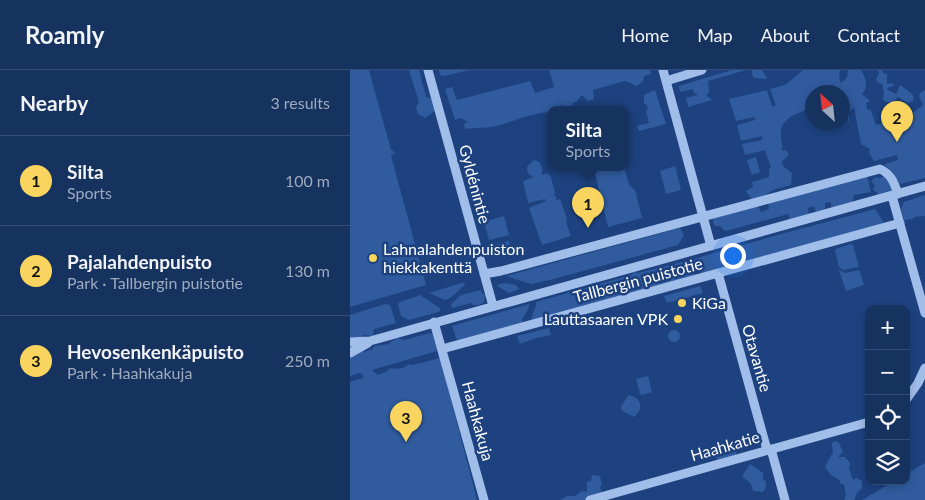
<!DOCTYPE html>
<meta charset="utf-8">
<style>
:root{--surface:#16325f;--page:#1f3a65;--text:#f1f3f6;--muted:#9eaabd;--line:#354d74;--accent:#f9d55f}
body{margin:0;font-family:Lato,sans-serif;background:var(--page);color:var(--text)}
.controls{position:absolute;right:15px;bottom:15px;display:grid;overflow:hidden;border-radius:10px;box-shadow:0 2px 8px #0003}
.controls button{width:45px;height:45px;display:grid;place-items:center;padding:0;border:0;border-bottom:1px solid var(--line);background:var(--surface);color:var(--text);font:25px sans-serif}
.compass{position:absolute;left:455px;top:15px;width:45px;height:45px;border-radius:50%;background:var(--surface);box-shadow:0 2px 8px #0003;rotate:333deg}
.you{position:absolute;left:382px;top:185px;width:18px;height:18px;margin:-12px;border:4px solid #fff;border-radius:50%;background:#1a73e8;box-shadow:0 0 0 8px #1a73e833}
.badge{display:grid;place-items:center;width:32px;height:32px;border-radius:50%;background:var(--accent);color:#111;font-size:16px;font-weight:700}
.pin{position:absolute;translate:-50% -41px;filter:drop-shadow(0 1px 2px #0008)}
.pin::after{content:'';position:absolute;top:26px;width:18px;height:15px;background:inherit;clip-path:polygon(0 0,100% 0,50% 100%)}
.popup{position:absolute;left:197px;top:36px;width:82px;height:65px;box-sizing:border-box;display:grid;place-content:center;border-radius:10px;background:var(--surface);filter:drop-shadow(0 1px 4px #0005);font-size:16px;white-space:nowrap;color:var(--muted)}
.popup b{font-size:19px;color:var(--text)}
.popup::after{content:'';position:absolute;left:50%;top:100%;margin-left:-10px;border:10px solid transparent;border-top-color:var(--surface)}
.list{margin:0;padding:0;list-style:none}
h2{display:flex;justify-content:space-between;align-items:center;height:65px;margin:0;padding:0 20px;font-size:21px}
h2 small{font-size:16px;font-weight:400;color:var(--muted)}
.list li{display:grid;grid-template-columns:32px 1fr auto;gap:15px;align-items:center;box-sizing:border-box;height:90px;padding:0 20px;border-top:1px solid var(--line)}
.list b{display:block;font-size:19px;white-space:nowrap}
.list p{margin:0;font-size:16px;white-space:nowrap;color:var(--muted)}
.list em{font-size:16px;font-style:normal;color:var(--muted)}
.icon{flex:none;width:28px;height:28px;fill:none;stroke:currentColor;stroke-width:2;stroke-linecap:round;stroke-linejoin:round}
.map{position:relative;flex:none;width:575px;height:430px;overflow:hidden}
header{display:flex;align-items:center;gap:30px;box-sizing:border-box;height:70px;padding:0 25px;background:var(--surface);border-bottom:1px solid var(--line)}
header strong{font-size:24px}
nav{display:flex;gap:28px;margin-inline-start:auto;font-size:18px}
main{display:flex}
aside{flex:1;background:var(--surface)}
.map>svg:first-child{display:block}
.green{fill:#305b9e}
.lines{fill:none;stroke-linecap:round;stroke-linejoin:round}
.minor{stroke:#a1bde9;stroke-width:9}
.poi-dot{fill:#f9d55f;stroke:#1d427f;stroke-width:2}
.labels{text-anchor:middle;stroke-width:5;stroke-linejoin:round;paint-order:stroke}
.street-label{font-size:16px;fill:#fff;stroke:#1d427f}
.poi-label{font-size:16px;fill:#fff;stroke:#1d427f;text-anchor:start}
</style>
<header>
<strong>Roamly</strong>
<nav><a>Home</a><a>Map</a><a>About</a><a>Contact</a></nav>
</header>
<main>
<aside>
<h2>Nearby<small>3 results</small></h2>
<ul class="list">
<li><span class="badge">1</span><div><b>Silta</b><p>Sports</p></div><em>100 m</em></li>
<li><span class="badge">2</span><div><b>Pajalahdenpuisto</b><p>Park · Tallbergin puistotie</p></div><em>130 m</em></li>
<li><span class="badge">3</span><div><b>Hevosenkenkäpuisto</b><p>Park · Haahkakuja</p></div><em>250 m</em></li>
</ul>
</aside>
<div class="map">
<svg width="575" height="430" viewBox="0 0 575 430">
<rect width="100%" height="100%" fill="#1d427f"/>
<path class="green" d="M0,0H19L41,80L43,81L45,83L41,86L43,93L76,215L0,237Z
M59,0H69L76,27L82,29L85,35V41L75,48L68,44L66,37L69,32Z
M89,0H119L95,6L90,5Z
M199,0H300L301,4L294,6L293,11L287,16L275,11L243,20L244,29L238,31L232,25L226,32H223L222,39H212L213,34L207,39H200V42C183,43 166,50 150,55C137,59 127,57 115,59L114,54L118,52L111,48L105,50L95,19L102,17L107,30L180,11L185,23L204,17Z
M382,0H396L358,11L359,23L356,25L362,30L338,37L336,28L348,25L344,23L343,19L330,22L329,16Z
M402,0H412L417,8L415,9L404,8L402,4Z
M453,0H490L489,8L491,13L497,8L498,0H511C516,8 519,17 512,24L520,31L516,33L517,39L521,40L525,53L526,55L530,54L536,47C557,46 556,49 573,35L569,27L570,23L575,20V108L550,114L542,101L534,95L535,94L548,90L547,85L524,91L519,83L520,79L511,74L504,37L498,43L501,58L496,43H494L493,38L492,22H462V38C450,42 429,48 431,65C431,71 433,75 432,81L436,80L438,83V86L432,91L433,96L442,103L441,115L425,119L404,132L396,121L403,117L402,112L419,107V99L421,98L415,80L395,85L392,74L412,70V66L391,71L387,55L405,50V48L404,47L386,51L379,29L417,20L422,36H426L420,19L435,15Z
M528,0H532L533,3L537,4V14L543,13L544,16L537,18L538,20L546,24L550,15L560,22L564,27L563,31L558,33L548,27L542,33L536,32L533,30L534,22L532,14L527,12L526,9L529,4Z
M305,20L316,54L289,61L287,56L299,53L296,41L298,40L296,34H294V25Z
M406,87L410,102L402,105L397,90Z
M184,90C192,92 193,97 192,105L197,103L201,107L205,123L204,126H206V130L210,129L217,149L216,152L221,166L192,175L179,138L196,131L195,129L178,133L173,111L183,107C178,104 177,103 177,97Z
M325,96L331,120L316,124L310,101Z
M248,97H274L279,115L285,120L292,148L258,157L244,99Z
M517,105L521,122L504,125L502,135L484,138L481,136V132L475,133V138L472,142H466L464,136L458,138L459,147L441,152L438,144L380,160L375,161L370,156H365L363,152L364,148L408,136L411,142L419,139L418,133Z
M535,106L539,107L543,122L528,127L527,122L524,121L523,118L525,116L521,111L526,107L530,108Z
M575,125V146L564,147L563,149L554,150L551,139L554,132Z
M525,139L534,153L352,203L340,190L435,163Z
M154,146L159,165L139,170L135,155L137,151Z
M330,158L334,165L328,175L200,210L181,214L156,206Z
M159,171L162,183L144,188L140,176Z
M501,174L503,175L509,197L493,200L489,197L485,181L486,179Z
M332,192L335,198L346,205L181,250L186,235V232L281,205L284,202L288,203Z
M489,200L495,203L509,200L514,215L496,221Z
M112,213H114L115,215L100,228L95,230L79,223Z
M154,213L166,215L169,219L159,223L146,215Z
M350,216L353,223L317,233L314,226Z
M131,220L132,223L135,225L134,232L129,235H123L121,233L102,238L101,234L111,225Z
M70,225L91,239L89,242L59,250L51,246L48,234L50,232Z
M365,227L369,241H358L354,230Z
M35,234L40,235L46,253L24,259L23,266L13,265L9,276L14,282L23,279L24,276L39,274L42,271L48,268L54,270L80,263L83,265L87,281L22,300L28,305L36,302L40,298C46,299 53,300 58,294L63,295L90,288L127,430H0V312L13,308V305L10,303L0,306V282L1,279L0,277V245Z
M179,234V237L172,250L173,253L107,270L102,256Z
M199,258L201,265L186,268L170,274L167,266Z
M318 266a6 6 0 1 1 12 0a6 6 0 1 1-12 0Z
M298,306L302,322L292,325L290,324L286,309Z
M279,325C292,328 294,339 284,347L272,341L271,336Z
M383,371L387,379L386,385L369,391L363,385L362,377L366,373Z
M485,371L489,373L493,382L488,387H495L500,393L499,398L503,410L506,408L512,411V418L507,423L504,430H494L496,425L494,414H491L489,410L481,405L475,397L481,385L483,384L482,373Z
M575,393V430H512L544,411H556V404Z
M400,394L413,403V409L416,412V417L413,422L403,421L401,414L392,406Z
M242,405L250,406L252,415L250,417L253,425L239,430H210L217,426H225L232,421L237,422V412L241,411Z"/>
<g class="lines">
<path class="minor" d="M78,0L143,236
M313,0L361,176
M316,11L352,0
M542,126L575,243
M368,203L417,380
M134,204L151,201L530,99C541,104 544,112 548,124
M84,252L134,430
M0,272L20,271L575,116
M92,279L550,153
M0,283L18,273
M556,330L568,313L575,298
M421,379L435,430
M240,430L519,352"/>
</g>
<g class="poi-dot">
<circle cx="23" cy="188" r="5"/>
<circle cx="332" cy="233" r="5"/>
<circle cx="328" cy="249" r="5"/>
</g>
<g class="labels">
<g class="street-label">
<text transform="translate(125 114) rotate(75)" y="6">Gyldénintie</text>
<text transform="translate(288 210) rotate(-15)" y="6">Tallbergin puistotie</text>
<text transform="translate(407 288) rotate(74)" y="6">Otavantie</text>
<text transform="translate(128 351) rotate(75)" y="6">Haahkakuja</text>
<text transform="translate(375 376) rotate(-16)" y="6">Haahkatie</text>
</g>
<g class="poi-label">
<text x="33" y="185">Lahnalahdenpuiston<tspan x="33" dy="18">hiekkakenttä</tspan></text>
<text x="342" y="239">KiGa</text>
<text x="318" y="255" text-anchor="end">Lauttasaaren VPK</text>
</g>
</g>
</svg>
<div class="controls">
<button>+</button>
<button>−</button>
<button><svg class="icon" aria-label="locate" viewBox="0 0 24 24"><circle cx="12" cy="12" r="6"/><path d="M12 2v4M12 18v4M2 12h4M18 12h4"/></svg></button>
<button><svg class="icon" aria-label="layers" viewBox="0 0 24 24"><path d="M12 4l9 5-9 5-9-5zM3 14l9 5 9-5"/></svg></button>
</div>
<svg class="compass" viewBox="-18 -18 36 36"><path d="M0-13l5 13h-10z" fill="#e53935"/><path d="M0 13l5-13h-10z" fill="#9eaabd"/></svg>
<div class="you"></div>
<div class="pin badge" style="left:238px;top:158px">1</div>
<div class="popup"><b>Silta</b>Sports</div>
<div class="pin badge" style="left:547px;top:72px">2</div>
<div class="pin badge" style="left:56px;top:372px">3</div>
</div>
</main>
